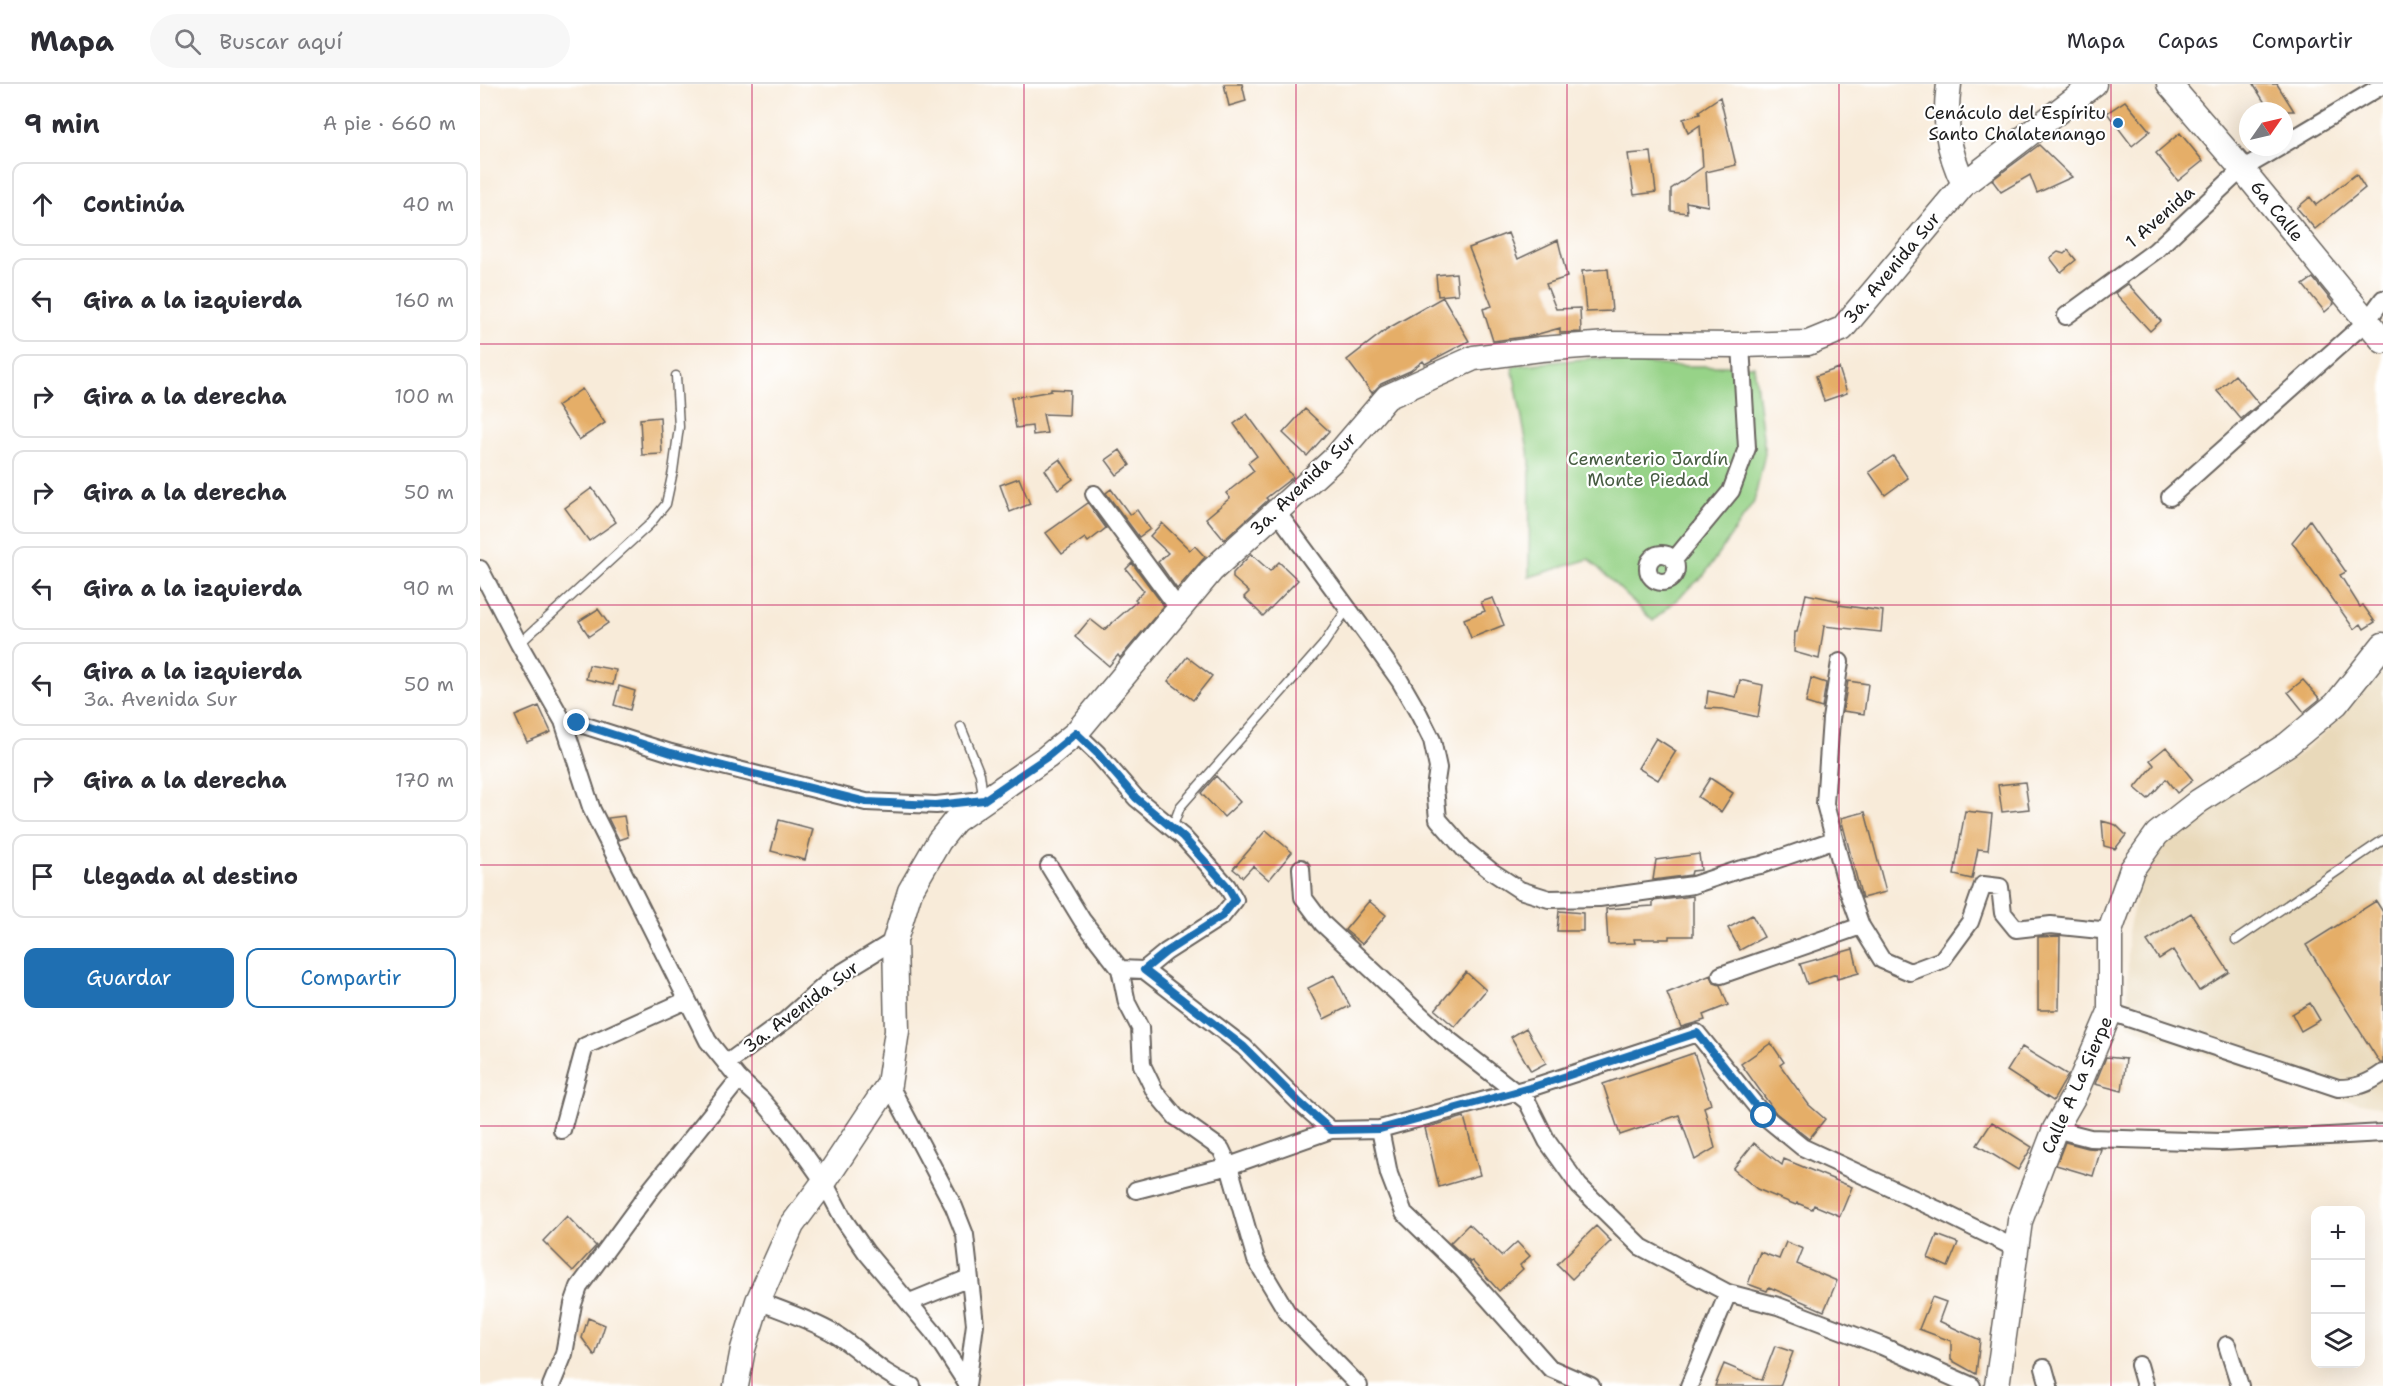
<!DOCTYPE html>
<html lang="es">
<meta charset="utf-8">
<style>
:root{--surface:#fff;--page:#f7f7f7;--text:#2b2b33;--muted:#7c7c81;--line:#e1e1e2;--accent:#1f6fb2}
body{margin:0;font-family:"Shantell Sans",sans-serif;background:var(--page);color:var(--text)}
.controls{position:absolute;right:18px;bottom:18px;display:grid;overflow:hidden;border-radius:12px;box-shadow:0 6px 24px #0002}
.controls button{width:54px;height:54px;display:grid;place-items:center;padding:0;border:0;border-bottom:2px solid var(--line);background:var(--surface);color:var(--text);font:30px sans-serif}
.compass{position:absolute;left:1759px;top:18px;width:54px;height:54px;border-radius:50%;background:var(--surface);box-shadow:0 6px 24px #0002;rotate:56deg}
.stop{position:absolute;width:18px;height:18px;margin:-14px;border:4px solid #1f6fb2;border-radius:50%;background:#fff}
.stop.end{background:#1f6fb2;border-color:#fff;box-shadow:0 2px 6px #0008}
.list{margin:0;padding:0;list-style:none}
h2{display:flex;justify-content:space-between;align-items:center;height:78px;margin:0;padding:0 24px;font-size:26px}
h2 small{font-size:20px;font-weight:400;color:var(--muted)}
.list li{display:grid;grid-template-columns:39px 1fr auto;gap:18px;align-items:center;box-sizing:border-box;height:84px;margin:0 12px 12px;padding:0 12px;border:2px solid var(--line);border-radius:12px}
.list b{display:block;font-size:22px;white-space:nowrap}
.list p{margin:0;font-size:20px;white-space:nowrap;color:var(--muted)}
.list em{font-size:20px;font-style:normal;color:var(--muted)}
.actions{display:flex;gap:12px;padding:18px 24px}
.actions a{flex:1;padding:14px 0;border:2px solid var(--accent);border-radius:12px;text-align:center;font-size:21px;color:var(--accent)}
.actions .main{background:var(--accent);color:#fff}
.icon{flex:none;width:33px;height:33px;fill:none;stroke:currentColor;stroke-width:2;stroke-linecap:round;stroke-linejoin:round}
.map{position:relative;flex:none;width:1903px;height:1302px;overflow:hidden}
header{display:flex;align-items:center;gap:36px;box-sizing:border-box;height:84px;padding:0 30px;background:var(--surface);border-bottom:2px solid var(--line)}
header strong{font-size:28px}
nav{display:flex;gap:33px;margin-inline-start:auto;font-size:21px}
.search{width:420px;height:54px;background:var(--page);display:flex;align-items:center;gap:15px;box-sizing:border-box;padding:0 21px;border-radius:33px;color:var(--muted);font-size:22px}
main{display:flex}
aside{flex:1;background:var(--surface)}
.map>svg:first-child{display:block}
.built{fill:#e9d9ba}
.green{fill:#97d388;stroke:#5a7852;stroke-width:1.5}
.building{fill:#e5ae68}
.lines{fill:none;stroke-linecap:round;stroke-linejoin:round}
.lane-casing{stroke:#69645e;stroke-width:11}
.street-casing{stroke:#69645e;stroke-width:20}
.secondary-casing{stroke:#69645e;stroke-width:27}
.lane{stroke:#fff;stroke-width:8}
.street{stroke:#fff;stroke-width:16}
.secondary{stroke:#fff;stroke-width:24}
.route{stroke:#1f6fb2;stroke-width:8}
.grid{fill:none;stroke:#c2185b;stroke-width:1.5;stroke-opacity:0.55}
.poi-dot{fill:#1f6fb2;stroke:#fff;stroke-width:2}
.labels{text-anchor:middle;stroke-width:4.5;stroke-linejoin:round;paint-order:stroke}
.poi-label{font-size:18px;fill:#1c1c1c;stroke:#fff;text-anchor:end}
.street-label{font-size:18px;fill:#1c1c1c;stroke:#fff}
.park-label{font-size:18px;fill:#475c42;stroke:#fff}
</style>
<header>
<strong>Mapa</strong>
<div class="search"><svg class="icon" aria-label="search" viewBox="0 0 24 24"><circle cx="10" cy="10" r="6"/><path d="M15 15l6 6"/></svg>Buscar aquí</div>
<nav><a>Mapa</a><a>Capas</a><a>Compartir</a></nav>
</header>
<main>
<aside>
<h2>9 min<small>A pie · 660 m</small></h2>
<ul class="list">
<li><svg class="icon" aria-label="ahead" viewBox="0 0 24 24"><path d="M12 20V5M6 11l6-6 6 6"/></svg><div><b>Continúa</b></div><em>40 m</em></li>
<li><svg class="icon" aria-label="left" viewBox="0 0 24 24"><path d="M17 20v-9H6M10 6l-5 5 5 5"/></svg><div><b>Gira a la izquierda</b></div><em>160 m</em></li>
<li><svg class="icon" aria-label="right" viewBox="0 0 24 24"><path d="M7 20v-9h11M14 6l5 5-5 5"/></svg><div><b>Gira a la derecha</b></div><em>100 m</em></li>
<li><svg class="icon" aria-label="right" viewBox="0 0 24 24"><path d="M7 20v-9h11M14 6l5 5-5 5"/></svg><div><b>Gira a la derecha</b></div><em>50 m</em></li>
<li><svg class="icon" aria-label="left" viewBox="0 0 24 24"><path d="M17 20v-9H6M10 6l-5 5 5 5"/></svg><div><b>Gira a la izquierda</b></div><em>90 m</em></li>
<li><svg class="icon" aria-label="left" viewBox="0 0 24 24"><path d="M17 20v-9H6M10 6l-5 5 5 5"/></svg><div><b>Gira a la izquierda</b><p>3a. Avenida Sur</p></div><em>50 m</em></li>
<li><svg class="icon" aria-label="right" viewBox="0 0 24 24"><path d="M7 20v-9h11M14 6l5 5-5 5"/></svg><div><b>Gira a la derecha</b></div><em>170 m</em></li>
<li><svg class="icon" aria-label="arrive" viewBox="0 0 24 24"><path d="M6 21V4h12l-3 4 3 4H6"/></svg><div><b>Llegada al destino</b></div></li>
</ul>
<div class="actions"><a class="main">Guardar</a><a>Compartir</a></div>
</aside>
<div class="map">
<svg width="1903" height="1302" viewBox="0 0 1903 1302">
<rect width="100%" height="100%" fill="#fff"/>
<filter id="ink" filterUnits="userSpaceOnUse"><feTurbulence type="fractalNoise" baseFrequency=".0167" numOctaves="2"/><feDisplacementMap in="SourceGraphic" scale="12" xChannelSelector="R" yChannelSelector="G"/><feConvolveMatrix kernelMatrix="1 2 1 2 8 2 1 2 1" color-interpolation-filters="sRGB"/></filter>
<filter id="wash" filterUnits="userSpaceOnUse"><feTurbulence type="fractalNoise" baseFrequency=".008" numOctaves="4" result="noise"/><feDisplacementMap in="SourceGraphic" scale="24" xChannelSelector="R" yChannelSelector="G"/><feGaussianBlur stdDeviation="1.35" result="paint"/><feColorMatrix in="noise" values="0 0 0 0 0 0 0 0 0 0 0 0 0 0 0 0 0 1.4 0 .05"/><feComposite in="paint" operator="in"/></filter>
<g filter="url(#wash)">
<rect width="100%" height="100%" fill="#f8ebd9"/>
<path class="built" d="M1903,588V1023L1865,1016L1707,964L1648,941V847L1661,794L1682,757L1706,735L1811,677L1846,648Z"/>
<path class="green" d="M1114,274L1192,282H1274L1285,369L1274,418L1224,491L1173,537L1109,475L1049,493L1050,377L1032,282Z"/>
<g id="blocks">
<path class="building" d="M744,0H762L766,17L749,22Z
M1773,0H1797L1814,27H1790Z
M1240,13L1256,81L1226,88L1228,122L1206,118L1207,129L1191,127V105L1223,83L1220,41L1208,49L1203,35L1220,30L1219,27Z
M1645,17L1670,47L1652,62L1627,29Z
M1700,49L1723,77L1698,97L1676,69Z
M1559,61L1592,93L1557,109L1550,91L1521,108L1512,96Z
M1171,68L1176,108L1154,111L1148,70Z
M1876,90L1885,104L1835,145L1817,124L1830,113L1836,121Z
M1028,149L1038,175L1078,156L1087,193L1066,200L1076,225L1100,224L1101,248L1080,249V244L1051,252L1013,257L1003,225L1012,222L989,164Z
M1588,166L1596,176L1581,188L1570,174L1578,168L1584,170Z
M1128,185L1132,227L1106,228L1102,187Z
M976,189L978,210L958,212L956,191Z
M1833,194L1854,220L1845,228L1823,201Z
M1648,200L1681,237L1670,247L1635,209Z
M963,213L989,257L945,280L943,277L930,287L901,300L892,309L867,276L907,245Z
M1359,284L1367,309L1344,317L1336,292Z
M1755,291L1779,320L1761,335L1737,307Z
M102,305L125,339L99,356L77,322Z
M571,305L590,306L589,331L563,330L567,349L553,351L552,342L536,344L531,314L571,307Z
M825,325L849,347L827,372L803,349Z
M767,330L813,393L786,414L788,416L744,456L726,434L750,414L746,409L774,387L768,379L777,372L754,340Z
M180,333L182,370L162,371L160,335Z
M640,366L650,381L637,391L626,376Z
M1413,372L1428,394L1405,411L1389,388Z
M580,375L593,395L578,406L565,386Z
M539,394L550,420L530,428L520,401Z
M112,404L136,438L109,457L85,424Z
M631,405L650,431L657,426L670,445L659,453L626,409Z
M608,419L626,444L608,458L605,454L582,470L566,449Z
M1830,436L1866,488L1860,491L1880,523L1883,521L1895,538L1884,545L1881,540L1874,545L1812,458Z
M682,439L710,466L715,462L725,473L697,505L678,478L688,469L670,452Z
M771,470L790,487L799,478L818,496L783,532L764,513L769,508L753,494V489Z
M652,479L684,522L640,574L638,571L629,582L595,553L610,535L624,546L657,517L655,515L664,507L646,485Z
M1326,510L1360,517L1359,521L1403,527L1401,548L1344,542L1339,575L1314,568L1315,548H1317Z
M1013,514L1024,541L991,554L984,535L1005,527L1001,518Z
M118,525L128,539L109,552L99,537Z
M707,573L732,592L713,616L688,597Z
M109,581L136,586L133,601L106,595Z
M1331,594L1346,599L1342,624L1326,619Z
M1260,596L1283,601L1278,633L1243,625L1226,624L1228,607L1256,613Z
M1823,596L1840,615L1824,628L1808,608Z
M1368,597L1388,600L1384,630L1363,627Z
M139,602L155,607L150,626L134,621Z
M59,622L71,648L47,658L35,632Z
M1176,654L1196,667L1178,696L1158,684Z
M1686,663L1713,696L1697,709L1686,695L1668,715L1655,704L1674,681L1670,676Z
M736,692L760,718L744,733L721,709Z
M1230,694L1253,709L1241,728L1218,713Z
M1545,698L1549,725L1522,728L1518,701Z
M1485,727L1512,730L1508,766L1498,765L1492,795L1474,791Z
M1385,728L1406,808L1382,814L1361,734Z
M144,732L148,753L139,756L128,734Z
M299,736L333,745L325,776L291,767Z
M1622,737L1636,741L1646,751L1635,765L1624,762Z
M786,746L812,768L789,796L773,782L763,793L753,785Z
M1219,770L1221,786L1212,787L1211,791L1173,796L1176,776Z
M1213,812V852H1189V855H1154L1155,859L1128,860L1126,825L1173,822V817Z
M889,817L906,831L882,860L865,846Z
M1896,817L1903,828V979H1900L1826,861Z
M1079,827L1103,829V847H1077Z
M1711,829L1749,888L1719,907L1693,866L1679,875L1667,857Z
M1272,831L1284,853L1260,866L1248,844Z
M1580,852L1579,926H1558V853Z
M1373,865L1379,889L1357,895L1356,890L1327,900L1320,880Z
M986,888L1006,906L975,943L955,926Z
M854,891L870,922L844,935L828,904Z
M1231,891L1234,899L1240,901L1248,921L1223,931L1225,936L1201,943L1187,909Z
M1830,919L1840,936L1821,947L1812,930Z
M1046,944L1066,979L1051,987L1031,953Z
M1291,959L1304,978L1300,981L1329,1021L1345,1035L1329,1055L1296,1029L1261,980Z
M1542,963L1588,991L1573,1017L1527,987Z
M1214,969L1231,1020L1224,1023L1235,1064L1215,1076L1199,1031L1140,1051L1123,1000Z
M1626,973L1646,975L1642,1007L1615,1000Z
M984,1033L1000,1091L959,1103L945,1044Z
M1512,1038L1552,1063L1538,1086L1497,1061Z
M1585,1058L1608,1064L1621,1065L1613,1092L1576,1081Z
M1274,1059L1302,1081L1304,1075L1372,1103L1360,1132L1334,1121L1332,1125L1317,1119L1316,1121L1277,1105L1253,1085Z
M87,1132L116,1162L93,1187L63,1157Z
M989,1140L1022,1172L1037,1158L1050,1172L1040,1181L1043,1185L1019,1207L992,1177L990,1178L970,1159Z
M1116,1142L1131,1157L1092,1195L1077,1180Z
M1457,1151L1478,1159L1468,1183L1448,1174Z
M1306,1158L1323,1165L1317,1180L1357,1197L1344,1227L1289,1203L1287,1207L1268,1200L1280,1168L1299,1175Z
M1452,1213L1466,1218L1459,1237L1500,1256L1496,1290L1471,1276V1257L1439,1245Z
M108,1234L125,1241L115,1272L102,1254Z
M1295,1262L1313,1268L1300,1302H1235L1244,1280L1282,1296Z"/>
</g>
</g>
<g filter="url(#ink)">
<use href="#blocks" fill-opacity="0" stroke="#69645e" stroke-width="1.5"/>
<g class="lines">
<g class="lane-casing">
<path id="lane" d="M39,560L169,441L186,420L193,387L199,343L196,292
M481,643L500,690L503,713
M692,744L700,723L843,561L867,525
M1756,856L1903,756"/>
</g>
<g class="street-casing">
<path id="street" d="M1804,60L1903,1
M1586,232L1675,167L1762,85L1800,63
M614,410L699,525
M1690,413L1887,237L1903,215
M797,428L888,552L920,597L939,630L952,656L958,684L955,704L958,735L984,765L1011,787L1040,806L1069,815L1119,814L1213,801L1261,785L1281,781L1353,756
M1168 484a14 14 0 1 1 28 0a14 14 0 1 1-28 0Z
M1194,476L1251,407L1267,364L1261,261
M0,485L39,560L83,637L97,639L191,669L386,718L456,721L503,716
M1360,578L1351,635L1345,720L1368,806L1381,842L1402,876L1430,888L1462,876L1490,838L1503,801L1520,803L1523,829L1536,845L1571,841L1630,847
M83,637L112,726L228,957L259,995L282,1016L308,1047L344,1098L364,1136L386,1168L454,1249L487,1300
M596,649L617,669L656,714L703,753L747,802L755,816L742,832L686,868L664,886L640,885
M569,782L602,836L640,885L647,919L660,944L662,981L675,1008L696,1033L741,1065L749,1082L776,1176L807,1228L879,1302
M821,784L823,813L843,840L960,949L1047,1017L1067,1057L1099,1102L1161,1163L1248,1209L1298,1222L1402,1262L1492,1302
M664,886L764,963L820,1019L851,1046
M1241,891L1381,842
M1630,928L1858,1004C1876,1004 1888,1000 1903,989
M246,980L306,936L353,894L415,856
M409,1000L474,1123L485,1151L495,1240L487,1302
M900,1045L909,1090L924,1129L982,1185L1070,1284L1111,1302
M1575,1045L1610,1054L1741,1058L1903,1049
M82,1046L105,962L207,916
M656,1106L749,1082L851,1046L900,1045L1053,1003L1217,949L1284,1032L1322,1063L1456,1125L1535,1164
M278,1217C304,1227 331,1236 355,1250C383,1267 398,1289 432,1302
M430,1218L489,1194
M1747,1261L1760,1302
M1659,1281L1665,1302
M1564,1284L1569,1302
M71,1302L84,1270L93,1220L99,1203L171,1105L259,995
M1209,1302L1248,1209"/>
</g>
<g class="secondary-casing">
<path id="secondary" d="M1469,0C1464,37 1467,66 1484,100
M1689,0L1762,85L1903,257
M256,1302L263,1265L278,1217L312,1141L344,1098L409,1000L417,947L415,856L430,807L459,757L475,737L567,673L596,649L731,487L854,375L907,313L994,274L1061,265L1128,260L1261,261L1328,259L1362,245L1484,100L1614,0
M1517,1302L1540,1137L1575,1045L1595,1010L1630,928V847L1652,785L1677,750L1719,717L1808,660L1856,620L1903,561"/>
</g>
<use href="#lane" class="lane"/>
<use href="#street" class="street"/>
<use href="#secondary" class="secondary"/>
</g>
</g>
<g class="lines" filter="url(#ink)">
<path class="route" d="M97,639L191,669L386,718L456,721L504,716L567,673L596,649L617,669L656,714L703,753L747,802L755,816L742,832L686,868L664,886L764,963L820,1019L851,1046L900,1045L1053,1003L1217,949L1284,1032"/>
</g>
<path class="grid" d="M272,0V1302M544,0V1302M816,0V1302M1087,0V1302M1359,0V1302M1631,0V1302M0,260H1903M0,521H1903M0,781H1903M0,1042H1903"/>
<circle class="poi-dot" cx="1638" cy="39" r="6"/>
<g class="labels">
<g class="poi-label">
<text x="1626" y="35">Cenáculo del Espíritu<tspan x="1626" dy="21">Santo Chalatenango</tspan></text>
</g>
<g class="street-label">
<text transform="translate(1797 127) rotate(51)" y="6">6a Calle</text>
<text transform="translate(1680 133) rotate(-41)" y="6">1 Avenida</text>
<text transform="translate(1412 184) rotate(-50)" y="6">3a. Avenida Sur</text>
<text transform="translate(823 400) rotate(-44)" y="6">3a. Avenida Sur</text>
<text transform="translate(321 923) rotate(-37)" y="6">3a. Avenida Sur</text>
<text transform="translate(1597 1001) rotate(-66)" y="6">Calle A La Sierpe</text>
</g>
<g class="park-label">
<text x="1168" y="381">Cementerio Jardín<tspan x="1168" dy="21">Monte Piedad</tspan></text>
</g>
</g>
</svg>
<div class="controls">
<button>+</button>
<button>−</button>
<button><svg class="icon" aria-label="layers" viewBox="0 0 24 24"><path d="M12 4l9 5-9 5-9-5zM3 14l9 5 9-5"/></svg></button>
</div>
<svg class="compass" viewBox="-18 -18 36 36"><path d="M0-13l5 13h-10z" fill="#e53935"/><path d="M0 13l5-13h-10z" fill="#7c7c81"/></svg>
<div class="stop" style="left:1284px;top:1032px"></div>
<div class="stop end" style="left:97px;top:639px"></div>
</div>
</main>
